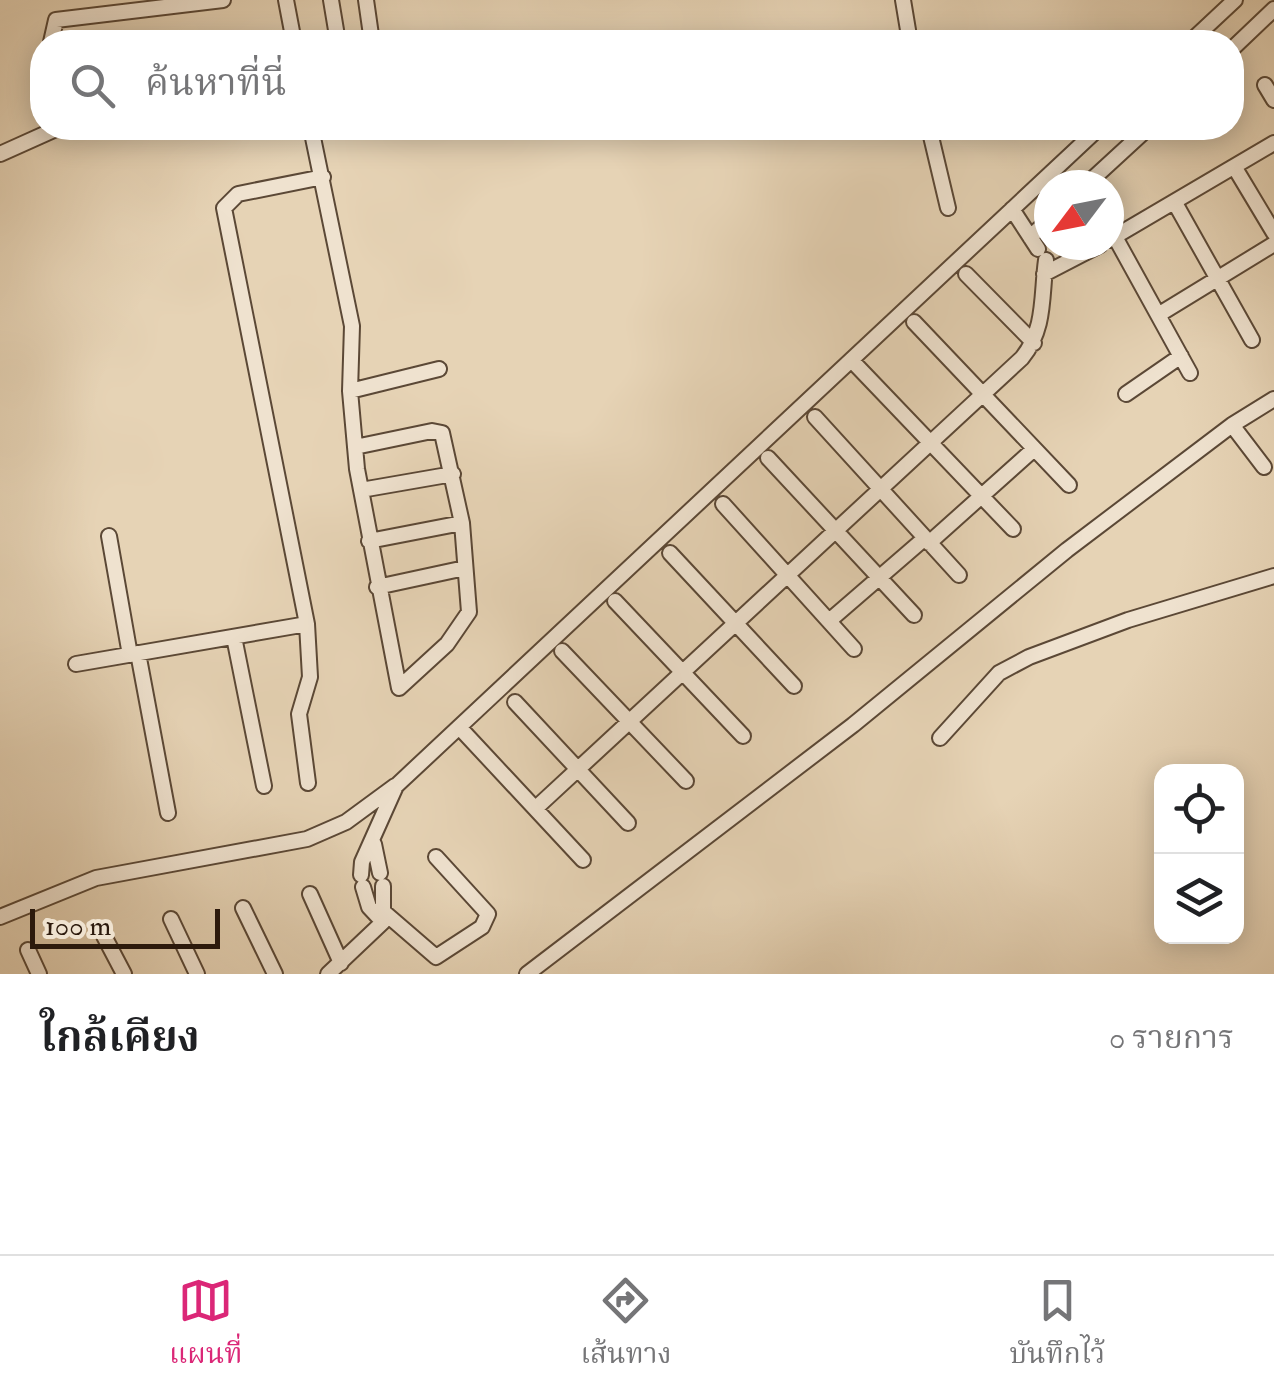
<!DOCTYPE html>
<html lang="th">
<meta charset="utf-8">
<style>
:root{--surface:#fff;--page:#f2f2f2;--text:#202124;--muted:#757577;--line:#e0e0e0;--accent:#db2777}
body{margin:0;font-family:"IM FELL Double Pica","Noto Serif Thai",serif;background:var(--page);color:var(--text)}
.controls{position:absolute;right:30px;bottom:30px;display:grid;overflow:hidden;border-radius:20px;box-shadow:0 5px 25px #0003}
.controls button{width:90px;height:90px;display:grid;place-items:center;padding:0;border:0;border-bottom:2px solid var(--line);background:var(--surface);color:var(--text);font:50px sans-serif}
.compass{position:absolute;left:1034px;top:170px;width:90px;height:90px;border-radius:50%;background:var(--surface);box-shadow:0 5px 25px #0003;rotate:238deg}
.scale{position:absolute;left:30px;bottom:25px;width:190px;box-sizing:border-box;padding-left:10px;border:5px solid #2d1a0c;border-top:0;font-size:28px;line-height:35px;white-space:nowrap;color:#2d1a0c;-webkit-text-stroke:8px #efe2cf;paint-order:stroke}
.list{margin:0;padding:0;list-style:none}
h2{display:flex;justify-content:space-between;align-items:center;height:130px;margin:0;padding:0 40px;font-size:42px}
h2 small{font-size:32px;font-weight:400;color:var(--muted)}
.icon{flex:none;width:55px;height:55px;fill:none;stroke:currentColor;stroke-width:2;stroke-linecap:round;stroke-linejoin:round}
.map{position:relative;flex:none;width:1274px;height:974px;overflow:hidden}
.search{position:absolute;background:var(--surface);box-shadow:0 5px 25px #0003;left:30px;right:30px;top:30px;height:110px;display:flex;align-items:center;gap:25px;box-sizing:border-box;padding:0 35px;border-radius:40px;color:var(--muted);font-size:38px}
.sheet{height:280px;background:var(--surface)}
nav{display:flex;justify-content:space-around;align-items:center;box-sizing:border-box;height:140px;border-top:2px solid var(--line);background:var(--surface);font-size:28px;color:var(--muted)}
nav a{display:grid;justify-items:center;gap:5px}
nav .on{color:var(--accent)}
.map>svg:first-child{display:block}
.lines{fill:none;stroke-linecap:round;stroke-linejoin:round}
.street-casing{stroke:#5b4836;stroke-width:18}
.street{stroke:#efe2cf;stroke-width:14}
</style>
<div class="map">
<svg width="1274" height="974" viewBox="0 0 1274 974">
<rect width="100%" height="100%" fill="#e6d3b5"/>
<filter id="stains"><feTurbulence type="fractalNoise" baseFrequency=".002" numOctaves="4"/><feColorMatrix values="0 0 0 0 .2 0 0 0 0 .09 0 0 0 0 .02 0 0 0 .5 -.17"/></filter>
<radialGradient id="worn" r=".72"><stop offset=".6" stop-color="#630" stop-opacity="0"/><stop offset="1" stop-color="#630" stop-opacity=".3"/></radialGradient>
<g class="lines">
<g class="street-casing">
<path id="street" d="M286,0L294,42
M331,0L338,42
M366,0L372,42
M903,0L910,42
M51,42L56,20L223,0
M1190,42L1235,0
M1232,49L1274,9
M1265,85L1274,100
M311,128L352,326L350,391L357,469L399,688L447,644L469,612L462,523L442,433L432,431L355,447
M929,128L948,208
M0,154L58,128
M1235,168L1274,233
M1086,185L1148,128
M1175,203L1252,340
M1012,209L1038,249
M1030,237L1049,220
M1115,237L1190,373
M1109,240L1274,143
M966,274L1034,343
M1044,274L1100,245
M1158,315L1274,244
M914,322L1069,485
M857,366L1013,529
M350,391L439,369
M1126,394L1181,356
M815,417L959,575
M1232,425L1264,467
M768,458L914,615
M361,490L453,474
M723,504L854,649
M109,536L130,655
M369,541L462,523
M929,543L1034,449
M670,553L794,686
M377,587L465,568
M615,601L743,736
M829,621L925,538
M307,624L310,677L299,714L308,783
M234,637L264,786
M562,651L686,781
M138,653L168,813
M76,664L307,624L224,208L238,194L323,177
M515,702L628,823
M459,727L583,860
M940,738L999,673L1029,657L1128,620L1274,576
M536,808L1022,358C1046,328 1041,296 1046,260
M374,844L380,873
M361,875L362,862L396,786L1099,128
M363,887L369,907L383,922
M310,894L341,963
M243,908L275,974
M385,913L436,957L482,927L488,914L436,857
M0,917L96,878L307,839L346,822L395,786
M171,919L197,974
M104,936L124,974
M28,950L39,974
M328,974L383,922V886
M527,974L853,725L1067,550L1232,425L1274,399"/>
</g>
<use href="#street" class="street"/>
</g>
<rect width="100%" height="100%" filter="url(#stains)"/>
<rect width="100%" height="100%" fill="url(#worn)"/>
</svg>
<div class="controls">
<button><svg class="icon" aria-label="locate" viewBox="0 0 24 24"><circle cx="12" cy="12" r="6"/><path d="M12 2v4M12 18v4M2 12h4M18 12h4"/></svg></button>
<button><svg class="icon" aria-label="layers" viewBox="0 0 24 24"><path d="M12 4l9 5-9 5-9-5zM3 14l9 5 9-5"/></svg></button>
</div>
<svg class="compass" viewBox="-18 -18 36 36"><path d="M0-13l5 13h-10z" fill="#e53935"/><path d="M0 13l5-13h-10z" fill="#757577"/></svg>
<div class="scale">100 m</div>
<div class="search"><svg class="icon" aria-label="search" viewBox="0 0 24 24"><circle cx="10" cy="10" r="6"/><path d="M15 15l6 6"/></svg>ค้นหาที่นี่</div>
</div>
<section class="sheet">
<h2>ใกล้เคียง<small>0 รายการ</small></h2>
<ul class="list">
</ul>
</section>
<nav>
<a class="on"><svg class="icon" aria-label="map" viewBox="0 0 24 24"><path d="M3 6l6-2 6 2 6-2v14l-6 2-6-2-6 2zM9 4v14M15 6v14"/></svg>แผนที่</a>
<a><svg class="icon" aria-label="directions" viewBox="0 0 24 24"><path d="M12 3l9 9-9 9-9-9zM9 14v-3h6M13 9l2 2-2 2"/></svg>เส้นทาง</a>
<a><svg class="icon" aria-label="saved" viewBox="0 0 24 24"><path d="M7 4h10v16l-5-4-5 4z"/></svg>บันทึกไว้</a>
</nav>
